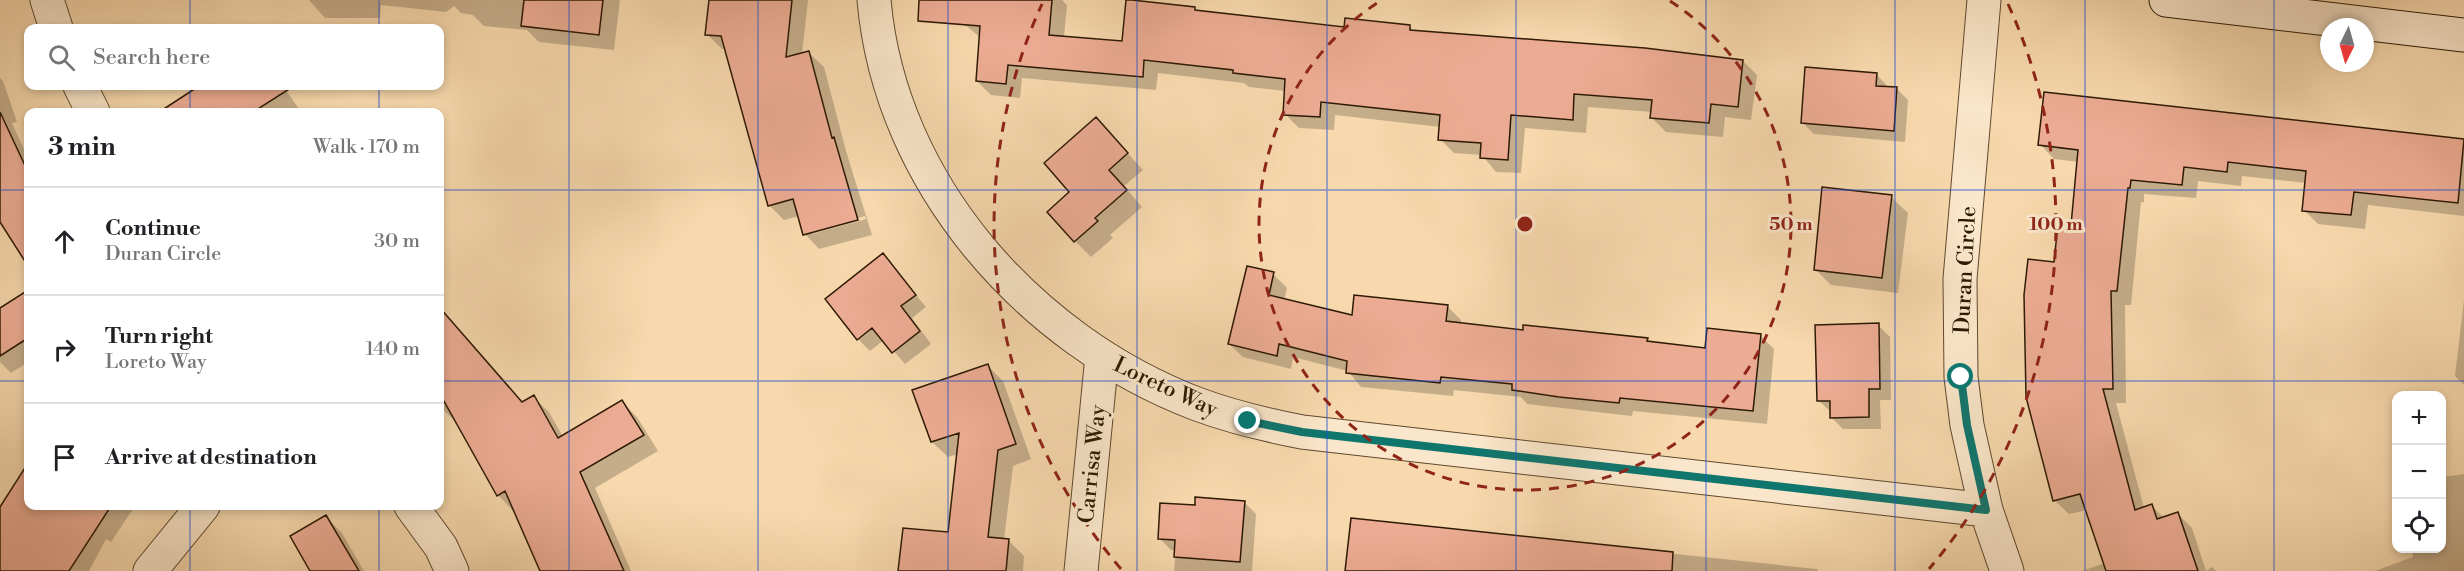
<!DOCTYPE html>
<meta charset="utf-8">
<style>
:root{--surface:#fff;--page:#f2f2f2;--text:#202124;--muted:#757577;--line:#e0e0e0}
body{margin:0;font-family:"Libre Bodoni",serif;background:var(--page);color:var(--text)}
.controls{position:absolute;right:18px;bottom:18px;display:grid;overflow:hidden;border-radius:12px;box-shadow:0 3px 9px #0003}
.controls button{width:54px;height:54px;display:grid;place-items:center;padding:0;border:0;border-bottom:2px solid var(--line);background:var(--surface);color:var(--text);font:30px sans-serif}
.compass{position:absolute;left:2320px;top:18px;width:54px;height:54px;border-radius:50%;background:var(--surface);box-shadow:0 3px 9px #0003;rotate:185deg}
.stop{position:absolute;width:18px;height:18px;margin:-14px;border:4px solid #0f766e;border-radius:50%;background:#fff}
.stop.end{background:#0f766e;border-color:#fff;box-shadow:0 2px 6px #0008}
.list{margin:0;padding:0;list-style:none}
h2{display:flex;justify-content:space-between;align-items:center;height:78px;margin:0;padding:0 24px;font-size:26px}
h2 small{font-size:20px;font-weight:400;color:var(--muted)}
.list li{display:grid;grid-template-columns:39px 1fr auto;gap:18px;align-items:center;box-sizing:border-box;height:108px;padding:0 24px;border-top:2px solid var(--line)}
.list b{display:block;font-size:22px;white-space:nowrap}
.list p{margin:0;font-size:20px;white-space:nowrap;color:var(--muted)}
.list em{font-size:20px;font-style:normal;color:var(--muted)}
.icon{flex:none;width:33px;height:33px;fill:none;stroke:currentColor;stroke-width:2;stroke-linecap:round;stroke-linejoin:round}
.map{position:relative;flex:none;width:2464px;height:571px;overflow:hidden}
.search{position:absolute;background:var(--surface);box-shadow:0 3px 9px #0003;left:24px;top:24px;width:420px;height:66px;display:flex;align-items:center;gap:15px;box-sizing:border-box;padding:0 21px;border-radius:12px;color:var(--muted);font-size:22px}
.panel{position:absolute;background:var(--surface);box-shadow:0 3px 9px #0003;left:24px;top:108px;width:420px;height:402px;border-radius:12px}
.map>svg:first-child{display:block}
.shadow{fill:#0003;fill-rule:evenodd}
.building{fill:#ecac93;stroke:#2d1903;stroke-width:1.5}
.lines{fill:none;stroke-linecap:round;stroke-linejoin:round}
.street-casing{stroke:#60492e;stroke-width:35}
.secondary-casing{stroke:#2d1903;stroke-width:35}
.street{stroke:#fae6ca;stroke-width:33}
.secondary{stroke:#fae6ca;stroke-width:33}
.route{stroke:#0f766e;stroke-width:8}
.grid{fill:none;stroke:#1d4ed8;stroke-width:1.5;stroke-opacity:0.55}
.ring{fill:none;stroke:#8f2418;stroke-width:3;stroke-dasharray:10 8}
.labels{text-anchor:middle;stroke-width:6;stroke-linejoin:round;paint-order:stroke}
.street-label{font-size:22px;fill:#2d1903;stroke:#fae6ca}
.centre{fill:#8f2418;stroke:#fae6ca;stroke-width:3}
.ring-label{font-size:18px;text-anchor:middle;font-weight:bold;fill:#8f2418;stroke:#fae6ca;stroke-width:6;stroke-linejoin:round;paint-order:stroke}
</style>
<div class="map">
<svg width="2464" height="571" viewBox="0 0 2464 571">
<rect width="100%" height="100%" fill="#f7d9ad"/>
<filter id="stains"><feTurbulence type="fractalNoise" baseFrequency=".00333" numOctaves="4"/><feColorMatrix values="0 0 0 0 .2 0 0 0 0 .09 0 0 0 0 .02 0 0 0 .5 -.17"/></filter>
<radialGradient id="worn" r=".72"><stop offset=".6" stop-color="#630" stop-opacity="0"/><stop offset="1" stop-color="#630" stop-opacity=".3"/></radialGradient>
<path class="shadow" d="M309,0H620L614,50L539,42L527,30L484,26L473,15L461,13L454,6L446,12L381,5L380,18H325Z
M710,0H808L802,54L809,53L824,67L846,151L872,235L819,249L805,234L799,216L784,220L770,206L726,49H722L707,34ZM865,216L866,219L812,234V231Z
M967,0H1062L1067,5L1064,37L1123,43L1195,9L1198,12L1345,29L1410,27L1415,32L1743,61L1757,75L1751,120L1725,117L1723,137L1666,132L1651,117L1652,112L1588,107L1586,133L1525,128L1521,173L1496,172L1482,155L1454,153L1440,139L1441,127L1335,115L1334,130L1299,128L1285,114L1286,91L1249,87L1244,83L1158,73L1156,90L1022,78L1020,98L991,95L977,81L981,38L964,24Z
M1877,75L1888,87L1896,88L1908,100L1905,142L1814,134L1802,122Z
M0,78L3,81L17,122L12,123L28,158V264L0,219Z
M202,86H283L299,109L293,112H174L170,107Z
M2046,94L2464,140V216L2368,205L2365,229L2318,224L2304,210L2307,183L2242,176L2241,186L2198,181L2196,198L2144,194V202H2141L2131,305H2125L2126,403H2116L2144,508L2152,506L2164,518L2177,513L2192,528L2206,571L2212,567L2216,571H2082L2105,563L2087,510L2069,514L2054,500L2055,263L2072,227L2079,162L2054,159L2040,144Z
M1112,136L1143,170L1124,186L1142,207L1110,235L1113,238L1091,257L1075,241L1071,192Z
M1891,197L1908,213L1898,293L1831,285L1815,269Z
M883,255L926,307L912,318L931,344L905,364L884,340L870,351L858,339Z
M1273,274L1287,288L1284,300L1353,317L1447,306L1461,320V324L1524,331L1647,339L1651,343L1706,350L1760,335L1774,349L1767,424L1633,411L1632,416L1527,404L1521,397L1454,390L1453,396L1361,387L1348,371L1293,357L1291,369L1243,357L1229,344Z
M28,292V362L11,373L0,362V310Z
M2464,300V385L2455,376Z
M440,324L523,403L533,397L549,412L563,437L622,402L637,417L658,451L595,488L631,571H542L515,510L513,511L498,495L458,424L440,407Z
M1878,325L1890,337L1891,400H1880L1881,429H1843L1831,417V412L1818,400Z
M988,366L1003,381L1031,459L1013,466L1004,540L1009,541L1024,556L1023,571H900L949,534L958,454L948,457L932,442Z
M2464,474V571H2375L2413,557L2412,548H2442V477Z
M21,477L28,481V506H135L111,542L106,539L89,571H0V517Z
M1244,502L1256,514L1252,571H1174L1176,550H1171L1159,538L1196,507Z
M326,517L342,533L364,571H312Z
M1352,520L1817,569L1818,571H1347Z"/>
<path class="building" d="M524,0H603L599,35L521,26Z
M709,0H792L786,57L809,51L832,138L834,137L858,220L803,235L793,199L768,206L721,36L705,35Z
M919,0H1052L1049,35L1122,41L1126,0H1132L1195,7V10L1344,27L1345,18L1410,25V30L1645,48L1743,60L1738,107L1711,104L1709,123L1650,118L1652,100L1574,94L1573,120L1511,115L1508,160L1480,158L1481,143L1438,140L1440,115L1321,102L1320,117L1283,115L1285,79L1233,73V70L1144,60L1143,77L1008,65L1006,84L976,81L980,26L918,21Z
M1805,67L1877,73L1876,86L1897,87L1894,131L1801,123Z
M199,86H294L253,112H159Z
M2044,92L2464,139L2458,203L2354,192L2351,215L2302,211L2306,171L2228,162L2227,172L2184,167L2182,185L2131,180L2130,188H2128L2117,291H2111L2113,389H2103L2135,510L2152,504L2157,519L2178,512L2198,571H2106L2080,494L2053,501L2026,397L2024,295L2028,259L2054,262L2058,224L2071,225L2078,150L2038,145Z
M0,112L28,172V266L0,222Z
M1096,117L1128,153L1109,170L1127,190L1095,218L1098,221L1074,242L1047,212L1069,192L1044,163Z
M1822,187L1892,195L1882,278L1814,270Z
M883,253L916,295L901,306L920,331L892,353L872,328L857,340L825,299Z
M1247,266L1274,272L1269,295L1352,315L1354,295L1448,305L1446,321L1523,330V325L1648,338L1647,341L1705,348L1707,328L1761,334L1753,411L1620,398L1619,403L1559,397L1512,390V384L1441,377L1440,383L1346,373L1347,361L1279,344L1277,356L1228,344Z
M28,290V338L0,356V308Z
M440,308L522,402L534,395L558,438L622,400L644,435L580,472L624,571H540L505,491L497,496L440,394Z
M1879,323L1880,389H1869V417L1830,418V401H1817L1815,325Z
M988,364L1016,444L998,450L988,537L1009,539L1006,571H898L903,528L948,532L959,433L931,442L912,390Z
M28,463V506H111L69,571H0V507Z
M1195,497L1245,501L1240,562L1174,557L1175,540L1158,539L1160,503L1195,505Z
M326,515L359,571H310L290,536Z
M1351,518L1673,552L1672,571H1345Z"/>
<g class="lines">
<g class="street-casing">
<path id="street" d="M47,0L56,28
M874,0C890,183 1029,340 1197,404C1232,417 1266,425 1302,432L1986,510
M1984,0L1960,279L1961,377L1967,425L1986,510L2007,571
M80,86L93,112
M411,506L441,547L452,571
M150,571L203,506
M1081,571L1102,356"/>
</g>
<g class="secondary-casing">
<path id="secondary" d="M2166,0L2464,35"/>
</g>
<use href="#street" class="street"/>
<use href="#secondary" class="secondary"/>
</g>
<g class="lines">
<path class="route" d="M1248,421L1302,432L1986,510L1967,425L1961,377"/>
</g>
<path class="grid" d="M190,0V28M379,0V28M569,0V571M758,0V571M948,0V571M1137,0V571M1327,0V571M1516,0V571M1706,0V571M1895,0V571M2085,0V571M2274,0V571M190,86V112M379,86V112M0,190H28M440,190H2464M0,381H28M440,381H2464M190,506V571M379,506V571"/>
<g class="ring">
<path d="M1670 1A266 266 0 1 1 1380 1"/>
<path d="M1121 569A531 531 0 0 1 1042 4M2008 4A531 531 0 0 1 1929 569"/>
</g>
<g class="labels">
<g class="street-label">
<text transform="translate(1964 270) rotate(-87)" y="8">Duran Circle</text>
<text transform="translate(1166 386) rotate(25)" y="8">Loreto Way</text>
<text transform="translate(1091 464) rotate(-84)" y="8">Carrisa Way</text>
</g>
</g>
<circle cx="1525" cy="224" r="9" class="centre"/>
<g class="ring-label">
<text x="1791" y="230">50 m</text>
<text x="2056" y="230">100 m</text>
</g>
<rect width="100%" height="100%" filter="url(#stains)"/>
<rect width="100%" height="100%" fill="url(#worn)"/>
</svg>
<div class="controls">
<button>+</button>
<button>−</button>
<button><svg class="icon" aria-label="locate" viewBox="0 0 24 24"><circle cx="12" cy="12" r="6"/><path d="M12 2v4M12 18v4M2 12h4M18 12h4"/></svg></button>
</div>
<svg class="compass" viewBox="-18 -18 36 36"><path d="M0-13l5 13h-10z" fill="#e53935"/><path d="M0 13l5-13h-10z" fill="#757577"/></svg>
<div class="stop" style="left:1961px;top:377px"></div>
<div class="stop end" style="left:1248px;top:421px"></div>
<div class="search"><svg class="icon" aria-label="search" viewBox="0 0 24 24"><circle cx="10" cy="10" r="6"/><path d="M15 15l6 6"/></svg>Search here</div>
<section class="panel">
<h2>3 min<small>Walk · 170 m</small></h2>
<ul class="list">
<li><svg class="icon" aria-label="ahead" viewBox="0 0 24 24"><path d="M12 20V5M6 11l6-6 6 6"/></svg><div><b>Continue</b><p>Duran Circle</p></div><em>30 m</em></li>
<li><svg class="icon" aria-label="right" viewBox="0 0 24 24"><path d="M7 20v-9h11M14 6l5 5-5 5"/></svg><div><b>Turn right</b><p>Loreto Way</p></div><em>140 m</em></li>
<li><svg class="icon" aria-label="arrive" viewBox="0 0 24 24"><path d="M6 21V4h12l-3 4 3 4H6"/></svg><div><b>Arrive at destination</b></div></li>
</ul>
</section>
</div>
